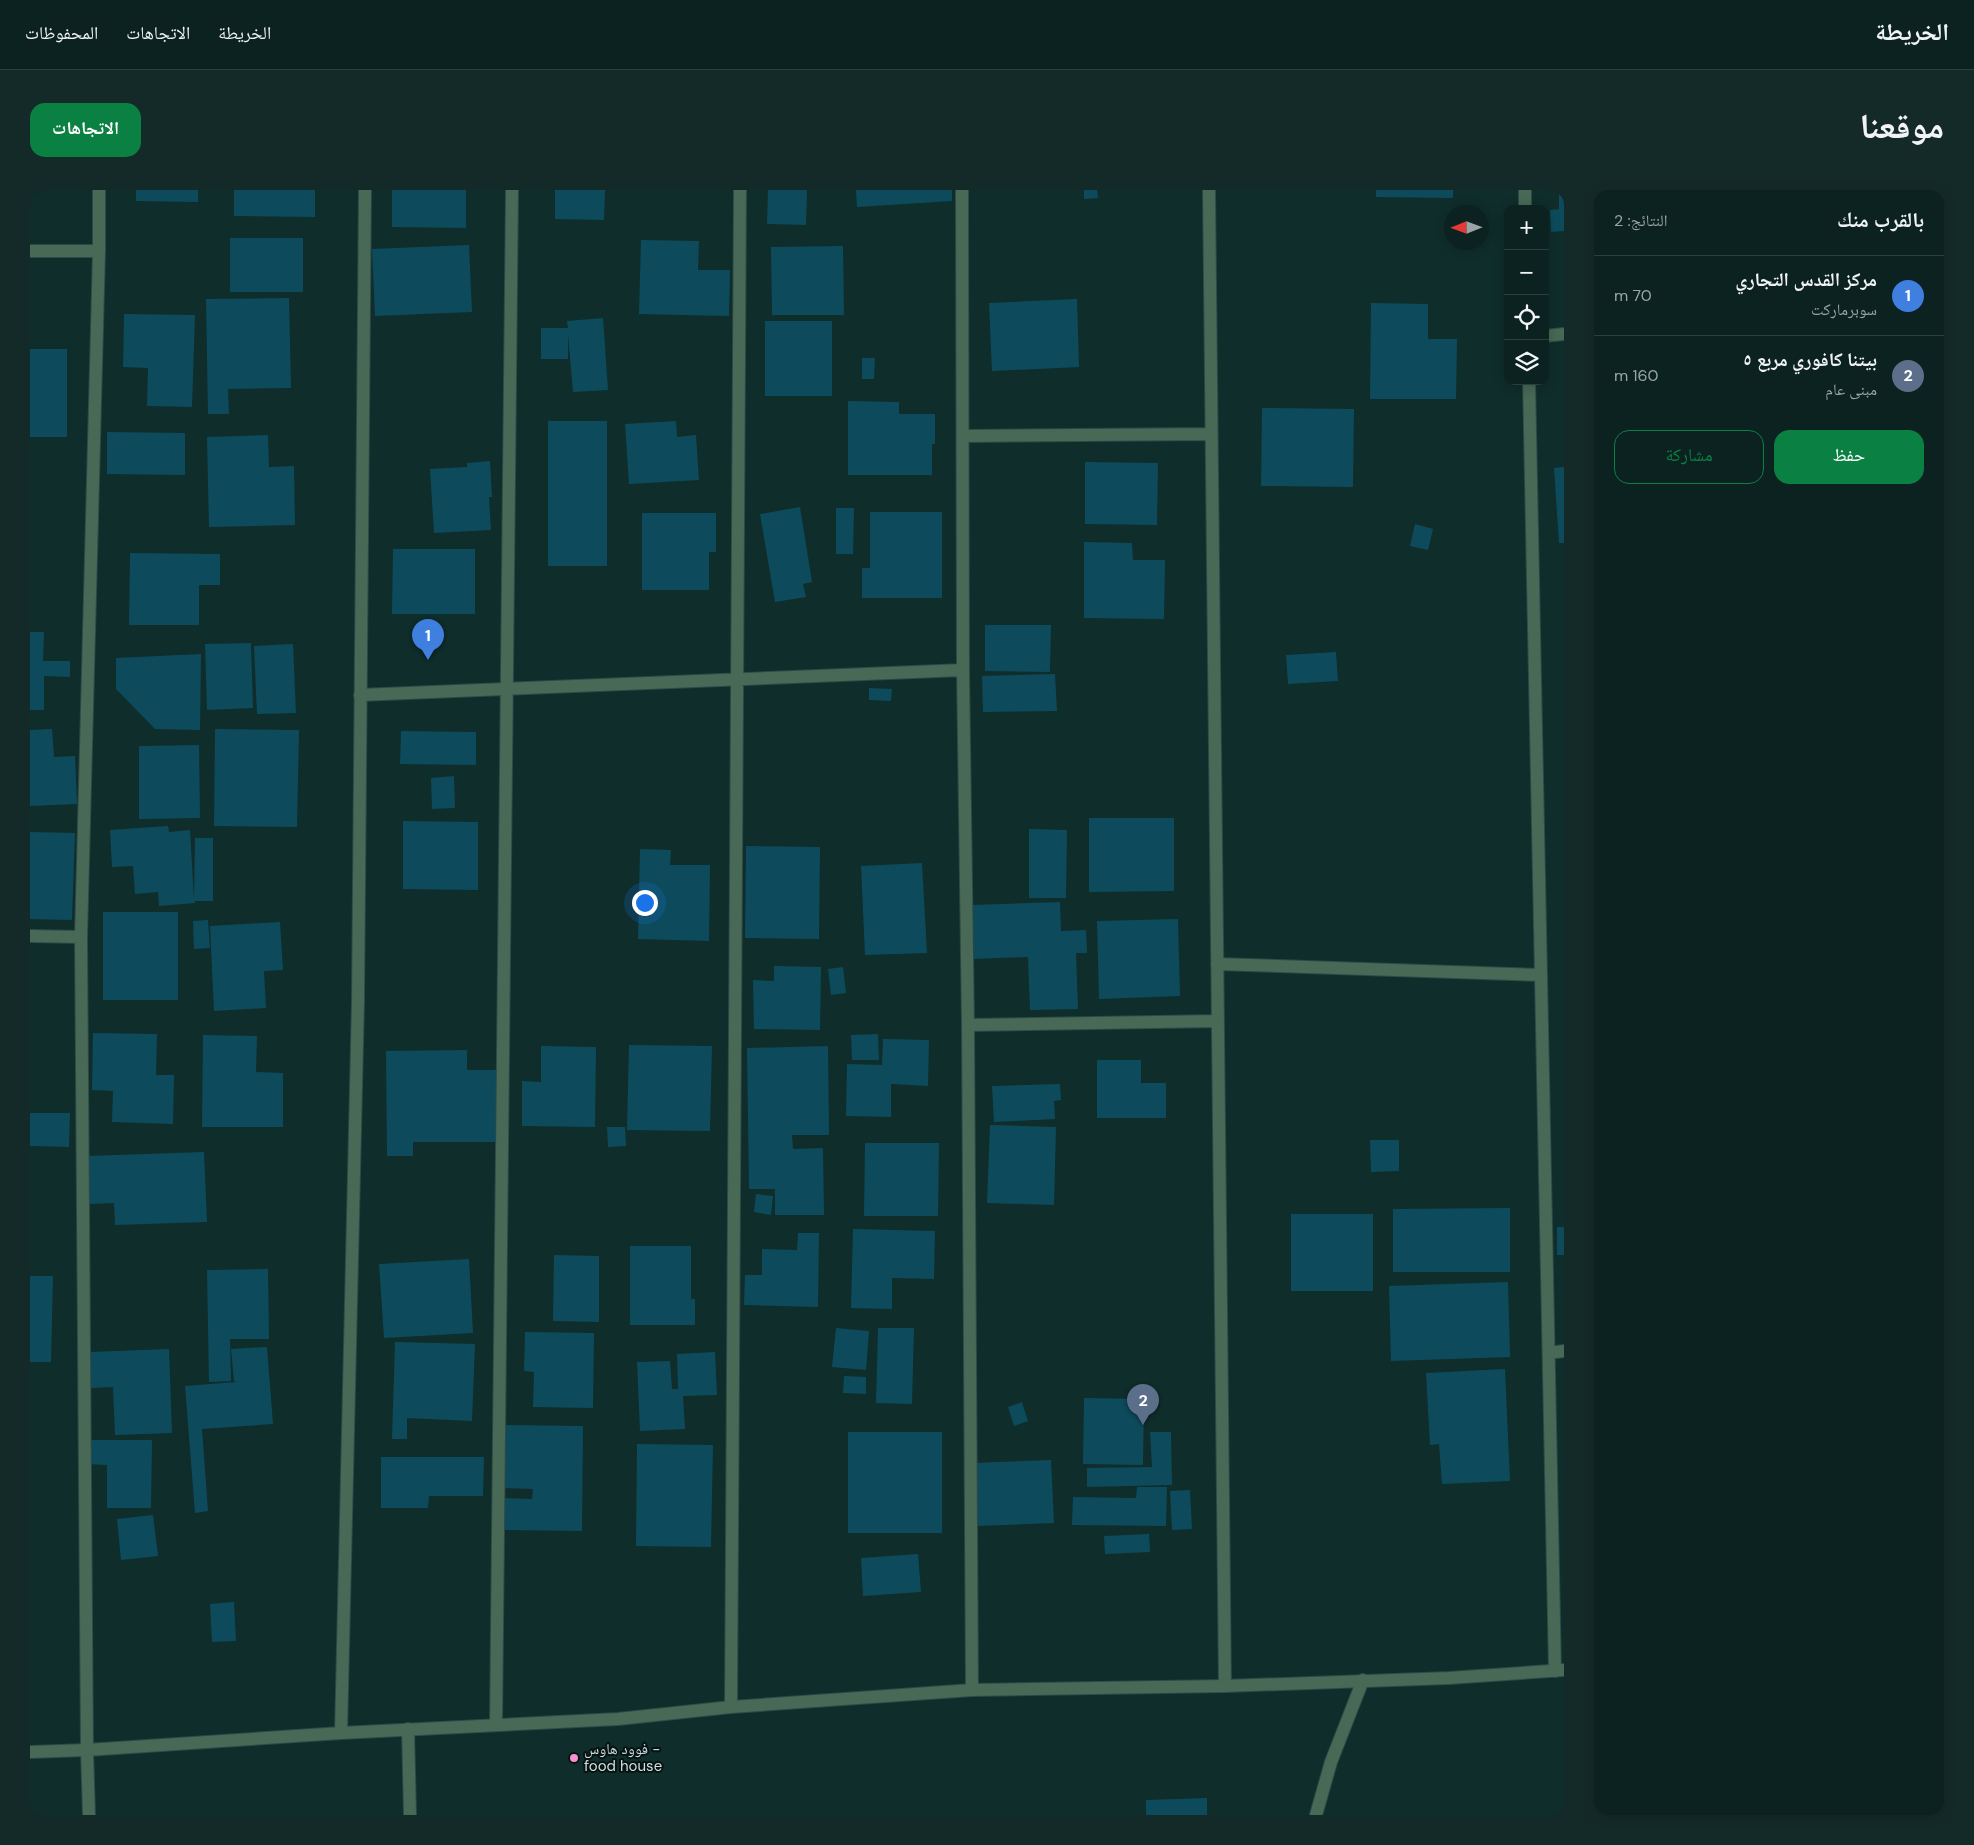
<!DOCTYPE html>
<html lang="ar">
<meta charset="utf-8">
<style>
:root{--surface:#0b2220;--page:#142a29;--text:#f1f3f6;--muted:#9aa4a5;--line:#2b3f3e;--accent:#0b8043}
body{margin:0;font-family:"DM Sans","Noto Naskh Arabic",sans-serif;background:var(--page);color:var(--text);direction:rtl}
.controls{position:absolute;right:15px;top:15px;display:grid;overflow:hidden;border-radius:10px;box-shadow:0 2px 12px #0003}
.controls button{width:45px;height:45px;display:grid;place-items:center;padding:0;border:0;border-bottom:1px solid var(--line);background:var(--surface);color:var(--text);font:25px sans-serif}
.compass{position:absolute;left:1414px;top:15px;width:45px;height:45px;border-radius:50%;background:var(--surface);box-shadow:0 2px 12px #0003;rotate:269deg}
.you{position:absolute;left:614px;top:712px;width:18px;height:18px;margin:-12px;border:4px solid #fff;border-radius:50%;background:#1a73e8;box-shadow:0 0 0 8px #1a73e833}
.badge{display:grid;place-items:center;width:32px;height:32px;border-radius:50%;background:var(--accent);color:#fff;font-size:16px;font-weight:700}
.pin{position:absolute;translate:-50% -41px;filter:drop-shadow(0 1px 2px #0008)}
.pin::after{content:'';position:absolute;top:26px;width:18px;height:15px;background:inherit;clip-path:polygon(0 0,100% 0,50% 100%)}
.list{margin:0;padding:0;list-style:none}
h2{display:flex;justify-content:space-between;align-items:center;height:65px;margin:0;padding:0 20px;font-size:21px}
h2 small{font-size:16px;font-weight:400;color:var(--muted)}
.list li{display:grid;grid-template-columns:32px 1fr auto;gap:15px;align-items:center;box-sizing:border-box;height:80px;padding:0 20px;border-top:1px solid var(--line)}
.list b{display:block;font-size:19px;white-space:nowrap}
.list p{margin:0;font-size:16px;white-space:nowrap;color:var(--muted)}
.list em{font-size:16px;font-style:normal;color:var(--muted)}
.actions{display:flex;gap:10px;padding:15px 20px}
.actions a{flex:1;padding:11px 0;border:1px solid var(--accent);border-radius:15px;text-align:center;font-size:18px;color:var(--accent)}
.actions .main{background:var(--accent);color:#fff}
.icon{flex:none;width:28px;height:28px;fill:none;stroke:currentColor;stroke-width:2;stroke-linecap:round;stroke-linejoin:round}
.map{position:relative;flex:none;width:1534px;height:1625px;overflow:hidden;direction:ltr;border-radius:15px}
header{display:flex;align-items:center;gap:30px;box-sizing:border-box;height:70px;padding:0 25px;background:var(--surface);border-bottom:1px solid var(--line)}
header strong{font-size:24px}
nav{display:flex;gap:28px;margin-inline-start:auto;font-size:18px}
.intro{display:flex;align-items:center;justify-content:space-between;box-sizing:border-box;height:120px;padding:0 30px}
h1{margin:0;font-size:35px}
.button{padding:12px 22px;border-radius:15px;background:var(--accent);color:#fff;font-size:18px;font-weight:700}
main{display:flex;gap:30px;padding:0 30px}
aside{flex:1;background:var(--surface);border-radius:15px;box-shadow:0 2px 12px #0003}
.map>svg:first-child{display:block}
.building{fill:#0d4b5c}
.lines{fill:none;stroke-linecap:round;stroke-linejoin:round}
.service-casing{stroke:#2e4947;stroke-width:14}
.minor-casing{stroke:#2e4947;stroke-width:14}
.tertiary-casing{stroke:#2e4947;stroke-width:14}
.service{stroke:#476956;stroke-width:12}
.minor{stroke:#476956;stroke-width:12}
.tertiary{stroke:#476956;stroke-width:12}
.poi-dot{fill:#f690d0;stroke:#071312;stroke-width:2}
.labels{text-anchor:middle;stroke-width:4;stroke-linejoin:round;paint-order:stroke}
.poi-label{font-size:15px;fill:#cedfdd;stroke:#071312;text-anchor:start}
</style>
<header>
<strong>الخريطة</strong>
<nav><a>الخريطة</a><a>الاتجاهات</a><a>المحفوظات</a></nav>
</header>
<div class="intro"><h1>موقعنا</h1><a class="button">الاتجاهات</a></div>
<main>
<aside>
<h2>بالقرب منك<small>النتائج: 2</small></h2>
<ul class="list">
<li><span class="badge" style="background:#3f7fe0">1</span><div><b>مركز القدس التجاري</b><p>سوبرماركت</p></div><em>70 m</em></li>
<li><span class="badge" style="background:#5c6f8a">2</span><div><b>بيتنا كافوري مربع ٥</b><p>مبنى عام</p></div><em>160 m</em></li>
</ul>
<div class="actions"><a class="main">حفظ</a><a>مشاركة</a></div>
</aside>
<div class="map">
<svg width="1534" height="1625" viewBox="0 0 1534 1625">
<rect width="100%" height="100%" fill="#0f2d2b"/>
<path class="building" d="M106,0H168V12L106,11Z
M204,0H285V27L204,26Z
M362,0H436V38L362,37Z
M525,0H575L574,30L525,29Z
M738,0H777L776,35L737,34Z
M826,0H922V11L827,17Z
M1054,0H1067L1068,8L1054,9Z
M1346,0H1423V8L1346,7Z
M1529,0H1534V41L1521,42L1520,20L1529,19Z
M200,48H273V102H200Z
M611,50L669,51L668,80H700L699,126L609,124Z
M439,55L442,122L345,126L342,59Z
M813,56L814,125H742L741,57Z
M259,108L261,198L198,199L199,224H178L176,109Z
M1047,109L1049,177L962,181L959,113Z
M1341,113L1398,114V149H1427L1426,209H1340Z
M94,124L165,125L162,217L117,216L118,178L93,177Z
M573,128L578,200L543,202L538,144V169H511V138H538L537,131Z
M735,131H802V206H735Z
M0,159H37V247H0Z
M832,168H845L844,189H832Z
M818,211L869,212V224H905V254H902V285H818Z
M1232,218L1324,219L1323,297L1231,296Z
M518,231H577V376H518Z
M646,231L647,247L666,245L669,290L599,294L595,234Z
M77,242L155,243V285L77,284Z
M238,245L239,277L264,276L265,335L179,337L177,247Z
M460,271L462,307H459L461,340L404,343L400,279L437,277V273Z
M1055,272L1128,273L1127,335L1055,334Z
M1534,277V353H1529L1524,278Z
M770,317L782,392L773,394L776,407L745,412L730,324Z
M806,318H824L823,364H806Z
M840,322H912V408H832V378H840Z
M612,323H686V362H679V400H612Z
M1385,334L1403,339L1398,360L1380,356Z
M1054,352L1102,353L1103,370H1135L1134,429L1054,428Z
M363,359H445V424H362Z
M100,363L190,364V395H169V435H99Z
M955,435H1021L1020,482L955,481Z
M0,442H14L13,471H40V487L14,486V520H0Z
M221,453L223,518L177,520L175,454Z
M263,454L266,523L227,524L224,456Z
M1306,462L1308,491L1258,494L1256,465Z
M171,464L170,540L125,539L86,499V468Z
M1025,484L1027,521L953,522L952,486Z
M839,498L862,499L861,511L839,510Z
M22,539L24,567L45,566L47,614L0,616V540Z
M185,539L269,540L267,637L184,636Z
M371,541L446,542V575L370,574Z
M169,555L170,628L109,629V556Z
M424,586L425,618L402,619L401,588Z
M1059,628H1144V701L1059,702Z
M373,631L448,632V700L373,699Z
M138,636L139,642L160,640L164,709L165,648H183V711H165V713L129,716L128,702L105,704L103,676L82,677L80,640Z
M999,639L1037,640L1036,708H999Z
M0,642L45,643L42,730L0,729Z
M716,656L790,657L789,749L715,748Z
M610,659L641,660L640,675H680L679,751L608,749Z
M892,673L897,763L835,765L831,676Z
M1030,712L1031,741L1056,740L1057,763H1046L1048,819L1000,820L998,767L944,769L942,715Z
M73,722H148V810H73Z
M1148,729L1150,806L1069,809L1067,731Z
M178,730L180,758L164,759L163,731Z
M250,732L253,780L234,781L236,818L184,821L180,736Z
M744,776L791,777L790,840L724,839L723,790L744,791Z
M813,777L816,803L801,805L798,779Z
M63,843L127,844L126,885H144L143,934L82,932L83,901L62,900Z
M848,844L849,870H822L821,845Z
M173,845L227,846L226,882L253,883V937H172Z
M853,849L899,850L898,896L861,894V927L816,926L817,874L852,875Z
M599,855L682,856L680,941L597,940Z
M511,856L566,857L565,937L492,936V891L511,892Z
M798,856L799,945H762L763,959L793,958L794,1025H745V999H719L717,858Z
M437,860V880H466L467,952H383V966H357L356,861Z
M1067,870H1111V893H1136V928H1067Z
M1030,894L1031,910L1024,911L1025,929L964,932L962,896Z
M0,923H40L39,957L0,956Z
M960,935L1026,937L1024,1015L957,1013Z
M577,937H595L596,956L578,957Z
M1340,950H1369V981L1341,982Z
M835,953H909L908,1026H834Z
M174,962L177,1032L85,1035L84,1013L59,1014L57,966Z
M726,1004L743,1006L741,1025L724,1022Z
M1480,1018V1082H1363V1019Z
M1261,1024H1343V1101H1261Z
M1527,1037H1534V1065H1527Z
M823,1039L905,1041L904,1089L862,1088V1119L821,1118Z
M768,1043H789L788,1117L714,1115L715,1085H732V1059L767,1060Z
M600,1056H661V1109H665V1135H600Z
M524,1065L569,1066V1132L523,1131Z
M439,1069L443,1143L354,1148L349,1074Z
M238,1079L239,1149H200L201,1191L179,1192L177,1080Z
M0,1086H23L21,1172H0Z
M1478,1092L1480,1167L1361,1171L1359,1096Z
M806,1138L839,1141L836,1180L802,1177Z
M848,1138H884L882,1214L846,1213Z
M495,1142L564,1143L563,1218L503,1217L504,1182L494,1181Z
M365,1152L445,1154L442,1231L377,1228V1249H362Z
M237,1157L243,1234L172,1239L178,1321L165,1323L155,1196L206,1192L204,1191L201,1159Z
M139,1159L142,1243L85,1245L83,1197L61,1198L60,1162Z
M685,1162L687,1205L653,1206L655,1239L610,1241L607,1172L640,1171L642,1199H648L647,1164Z
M1475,1179L1480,1291L1412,1294L1409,1254L1400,1255L1396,1183Z
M814,1186L836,1187V1204L813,1203Z
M1054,1208L1114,1209L1113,1275L1053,1274Z
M992,1212L998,1231L984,1236L978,1217Z
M475,1235L553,1236L552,1341L473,1340V1308L502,1309L503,1299L474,1298Z
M818,1242H912V1343H818Z
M1120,1242H1141L1142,1295L1057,1297V1278L1122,1277Z
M57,1250H122L121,1318H77V1275L56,1274Z
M607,1254L683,1255L681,1357L606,1356Z
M351,1267H454L453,1306H399L398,1318H351Z
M1021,1270L1024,1333L946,1336L943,1273Z
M1107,1297H1137L1136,1336L1042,1335L1043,1307L1106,1308Z
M1160,1300L1162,1339L1142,1340L1140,1301Z
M123,1325L128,1366L91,1370L87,1329Z
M1119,1344L1120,1362L1075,1364L1074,1346Z
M888,1364L891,1402L833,1406L831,1368Z
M204,1412L206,1451L182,1452L180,1414Z
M1177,1608V1625H1116V1610Z"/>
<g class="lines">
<g class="service-casing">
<path id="service" d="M57,1560L59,1625"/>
</g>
<g class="minor-casing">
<path id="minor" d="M932,0L933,480L938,835L942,1500
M1179,0L1195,1496
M1495,0V19
M0,61H69
M1515,146L1534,144
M1499,191L1525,1481
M933,246L1181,244
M330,505L933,480
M0,746L51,747
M1187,774L1511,785
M938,835L1188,831
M1519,1163L1534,1161
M701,1517L710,0
M466,1535L482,0
M378,1539L380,1625
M57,1560L51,747L69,61V0
M1286,1625L1301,1572L1333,1490"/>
</g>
<g class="tertiary-casing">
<path id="tertiary" d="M311,1543L328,811L335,0
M0,1562L57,1560L311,1543L588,1529L701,1517L942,1500L1195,1496L1419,1488L1534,1480"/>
</g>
<use href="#service" class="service"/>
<use href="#minor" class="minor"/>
<use href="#tertiary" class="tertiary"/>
</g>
<circle class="poi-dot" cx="544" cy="1568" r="5"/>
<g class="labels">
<g class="poi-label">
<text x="554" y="1564">فوود هاوس -<tspan x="554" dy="17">food house</tspan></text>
</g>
</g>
</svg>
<div class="controls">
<button>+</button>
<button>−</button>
<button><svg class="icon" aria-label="locate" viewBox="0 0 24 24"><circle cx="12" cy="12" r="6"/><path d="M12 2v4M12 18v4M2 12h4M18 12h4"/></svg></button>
<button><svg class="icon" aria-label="layers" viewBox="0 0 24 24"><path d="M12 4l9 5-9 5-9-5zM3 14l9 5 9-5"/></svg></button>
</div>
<svg class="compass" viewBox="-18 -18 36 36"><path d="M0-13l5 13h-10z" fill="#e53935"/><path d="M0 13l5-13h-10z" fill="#9aa4a5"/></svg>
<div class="you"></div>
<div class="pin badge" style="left:398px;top:470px;background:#3f7fe0">1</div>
<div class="pin badge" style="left:1113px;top:1235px;background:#5c6f8a">2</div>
</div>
</main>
